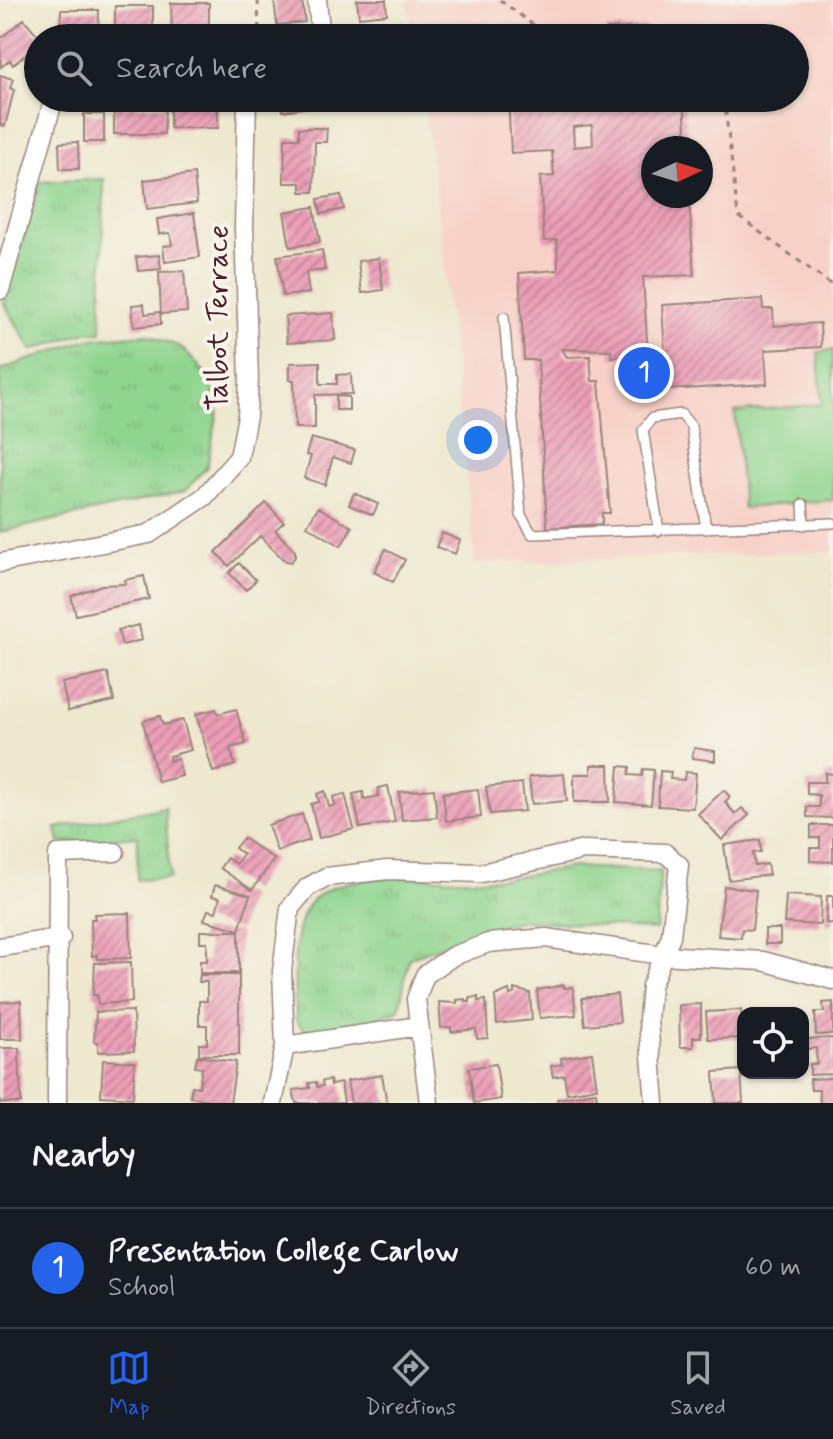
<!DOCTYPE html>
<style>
:root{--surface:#171b24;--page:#242831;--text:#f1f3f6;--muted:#9ea1a6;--line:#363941;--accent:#2563eb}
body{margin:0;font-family:Mynerve,sans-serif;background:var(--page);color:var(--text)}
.controls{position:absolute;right:24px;bottom:24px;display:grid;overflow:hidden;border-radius:16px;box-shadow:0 2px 6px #0004}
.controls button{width:72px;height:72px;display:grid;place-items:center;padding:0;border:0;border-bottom:2px solid var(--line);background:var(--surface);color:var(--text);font:40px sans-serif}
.compass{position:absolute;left:641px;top:136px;width:72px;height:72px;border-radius:50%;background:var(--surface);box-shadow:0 2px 6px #0004;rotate:86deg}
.you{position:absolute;left:478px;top:440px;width:28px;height:28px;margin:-20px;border:6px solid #fff;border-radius:50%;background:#1a73e8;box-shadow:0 0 0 12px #1a73e833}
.badge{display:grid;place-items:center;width:52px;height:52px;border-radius:50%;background:var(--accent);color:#fff;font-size:26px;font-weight:700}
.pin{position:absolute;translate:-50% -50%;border:4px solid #fff;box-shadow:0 2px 8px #0006}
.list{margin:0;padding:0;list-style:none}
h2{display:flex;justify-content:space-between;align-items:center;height:104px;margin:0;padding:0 32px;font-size:34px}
h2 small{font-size:26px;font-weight:400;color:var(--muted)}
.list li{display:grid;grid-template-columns:52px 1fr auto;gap:24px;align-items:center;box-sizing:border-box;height:120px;padding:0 32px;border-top:2px solid var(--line)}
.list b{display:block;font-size:30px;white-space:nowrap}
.list p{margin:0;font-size:26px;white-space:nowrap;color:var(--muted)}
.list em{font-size:26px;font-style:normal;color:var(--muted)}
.icon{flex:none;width:44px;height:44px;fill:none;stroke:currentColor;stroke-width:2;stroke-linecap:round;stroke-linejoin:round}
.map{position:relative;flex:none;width:833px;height:1103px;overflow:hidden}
.search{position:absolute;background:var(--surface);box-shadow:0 2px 6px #0004;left:24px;right:24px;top:24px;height:88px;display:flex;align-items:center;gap:20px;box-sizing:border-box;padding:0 28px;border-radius:44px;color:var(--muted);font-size:30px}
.sheet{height:224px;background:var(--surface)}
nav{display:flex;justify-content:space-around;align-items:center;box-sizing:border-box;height:112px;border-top:2px solid var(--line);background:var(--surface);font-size:22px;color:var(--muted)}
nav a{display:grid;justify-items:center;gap:4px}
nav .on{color:var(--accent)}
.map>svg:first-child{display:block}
.built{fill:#f7d1c8;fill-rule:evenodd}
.grass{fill:url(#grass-tufts);stroke:#6c7a5d;stroke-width:2}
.pitch{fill:#8fd58f;stroke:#6c7a5d;stroke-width:2}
.building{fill:url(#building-hatch);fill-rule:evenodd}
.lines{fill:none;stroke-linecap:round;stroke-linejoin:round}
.lane-casing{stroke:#9c847d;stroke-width:12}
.street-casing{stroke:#9c847d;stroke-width:21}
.path{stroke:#9c847d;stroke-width:3;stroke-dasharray:6 6;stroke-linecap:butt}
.lane{stroke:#fff;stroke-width:9}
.street{stroke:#fff;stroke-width:18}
.labels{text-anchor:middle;stroke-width:8;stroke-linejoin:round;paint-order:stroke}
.street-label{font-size:30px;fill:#4a1f2b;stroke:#f7f3e8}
</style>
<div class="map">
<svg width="833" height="1103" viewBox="0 0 833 1103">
<defs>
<pattern id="grass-tufts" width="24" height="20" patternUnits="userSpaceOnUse" patternTransform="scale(2)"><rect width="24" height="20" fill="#8fd58f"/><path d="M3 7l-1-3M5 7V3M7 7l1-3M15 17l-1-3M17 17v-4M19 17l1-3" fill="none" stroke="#7db67c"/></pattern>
<pattern id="building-hatch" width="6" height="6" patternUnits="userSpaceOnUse" patternTransform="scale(2)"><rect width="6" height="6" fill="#ec9eb7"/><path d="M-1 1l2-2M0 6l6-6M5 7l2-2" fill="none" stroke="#c18095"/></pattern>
</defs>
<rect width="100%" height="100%" fill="#f7f3e8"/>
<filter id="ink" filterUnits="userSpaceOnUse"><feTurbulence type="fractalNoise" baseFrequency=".0125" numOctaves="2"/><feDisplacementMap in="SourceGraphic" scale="16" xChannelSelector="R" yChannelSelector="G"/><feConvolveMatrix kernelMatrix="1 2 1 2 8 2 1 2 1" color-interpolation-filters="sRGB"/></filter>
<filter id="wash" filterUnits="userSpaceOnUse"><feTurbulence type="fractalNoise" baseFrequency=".006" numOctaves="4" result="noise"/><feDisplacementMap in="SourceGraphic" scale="32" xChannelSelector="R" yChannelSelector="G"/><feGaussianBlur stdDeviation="1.8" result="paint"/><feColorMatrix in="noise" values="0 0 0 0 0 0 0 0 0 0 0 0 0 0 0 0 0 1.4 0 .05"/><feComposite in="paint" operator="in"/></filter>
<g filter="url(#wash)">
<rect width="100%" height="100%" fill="#eee8cf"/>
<path class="built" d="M407,0H833V551L475,563L435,180L422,98H795V38H413ZM653,148H701V196H653Z"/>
<path class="grass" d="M104,179L101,332H86L32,350L4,303L40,182Z
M146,334L181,347L210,378L218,412L207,467L185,491L0,532V370L88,339Z
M165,807L170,878L137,880L138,836L59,843L56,828Z
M572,867L661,871L656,930L524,920L500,925L409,958L399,1010L342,1031L306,1032L296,1021C295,988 290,943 304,912C328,861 446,882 493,879C519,878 546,871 572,867Z"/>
<path class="pitch" d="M833,350V500L743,508L735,412L822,404L818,352Z"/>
<g id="blocks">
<path class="building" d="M274,0H302L305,22L277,25Z
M357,0H386L387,14L359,17Z
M171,3H209V31H172Z
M115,6H153V35H115Z
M61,10H99L98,38H60Z
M24,19L40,38L38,44L13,65L10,60L1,67L0,39Z
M647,27V38H607V29Z
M0,75L13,79L10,88L14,90L5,126L0,125Z
M281,98H310L311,107L283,111Z
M508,98H684L687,148H653V196H689L694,275L643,277L648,355L611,357V350L562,349L567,357L590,356L592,381H599L610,513H602V524L547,528L538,360H524L519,273L558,270L557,240L544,241L540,177L554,176L552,151L511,153ZM592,125L593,145L574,147L573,127Z
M170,100H218V128H170Z
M114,106H165L164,134H114Z
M84,114H104V142H84Z
M299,128H327L326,142H315L314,192H301V183H284L285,138H299Z
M78,142L79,169H60L59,143Z
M194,174L197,203L147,209L144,180Z
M341,195L344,209L321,214L318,199Z
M314,207L320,242L290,247L284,212Z
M194,213L200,257L165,262L163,246L172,245L170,233L159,234L157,219Z
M322,250L325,270L306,272L309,293L283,296L277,256Z
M159,255L161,269L138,271L136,257Z
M379,258L383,290L362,293L358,261Z
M184,271L187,312L161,314L159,272Z
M762,299L763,309H773L774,326L820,323L821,347L765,350L767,384L667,390L662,305Z
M144,304L145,314L160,312L161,324L134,327L132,305Z
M333,313L335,340L287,343L285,316Z
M320,362V384H337V375L351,374L352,394L315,395V428H295L294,380H290V363Z
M336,396L349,397V410H336Z
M311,438L355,450L351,463L333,457L325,485L304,478L311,456L306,455Z
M354,493L378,504L373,515L349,505Z
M266,503L284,522L275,530L295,551V557L291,562L285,561L260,536L229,566L216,552Z
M318,507L352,527L341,546L307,526Z
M442,533L460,540L455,554L436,547Z
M386,549L405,560L393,582L374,572Z
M239,563L256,580L246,590L229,573Z
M144,576L149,599L76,615L71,596L102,585L126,584L125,580Z
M139,625L142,640L122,645L118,630Z
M108,673L114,701L68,711L62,683Z
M216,709L218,714L236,709L246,744L230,748L235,765L213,772L196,714Z
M160,716L163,725L183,720L191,750L169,756L170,761L178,759L182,776L158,782L143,721Z
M694,748L715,751V761L692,758Z
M591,765H609L610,802H574V774H591Z
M619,766L630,767L629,775L642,776L643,769L654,770L651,805L616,802Z
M660,771L671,772L670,779L684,780L685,772L696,773L693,808L658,806Z
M825,773L833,774V818L807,817V807H819V795L807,794V782H825Z
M564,774L567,801L532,804L529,777Z
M522,783L525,811L490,814L486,787Z
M388,786L395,822L360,828L353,794L363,792L364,799L379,796L378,788Z
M434,789L437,817L402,820L399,792Z
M478,789L481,817L446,821L443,793Z
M724,790L730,797L725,802L735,814L742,808L749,815L722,840L698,814Z
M325,791L329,807L335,805L333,797L345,794L354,829L319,838L311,804L319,802L317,794Z
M302,814L310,840L277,851L268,825Z
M811,825H833V862L810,861V848H820V838H811Z
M243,838L274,859L252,890L220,868L227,858L236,864L243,854L235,848Z
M760,840L761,852L753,853L755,866L767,864L769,875L729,880L724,845Z
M215,885L250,895L239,930L204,920L208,910L216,912L220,898L212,896Z
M724,886L756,890L752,930L742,929L741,938L718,936Z
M786,895L821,897L820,925L784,923Z
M827,896H833V924L826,923Z
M130,913L131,958L97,959V955L92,956L91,919H95L94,914Z
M765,929H780V944H765Z
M200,931H239V973H200V961H207V942H200Z
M131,962L132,1002L98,1004L97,995H93L95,963Z
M200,975H239V1055H199V1044H207V1025H199V1001H207V982H199Z
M564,985V988L573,987L576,1015L540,1018L537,990Z
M514,989L530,993L532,1020L497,1024L495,996L509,990L510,995L514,994Z
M617,994L620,1022L585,1025L582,998Z
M478,997V1001L486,1000L488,1038L477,1039L476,1029L451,1032V1027L441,1028L439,1002L457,1003V1000L465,999L466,1002H470V998Z
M21,1001L22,1039H0V1002Z
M833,1002V1034L816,1035L815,1012H824L823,1003Z
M701,1004V1037H693V1047H680L679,1005Z
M741,1010L743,1038L708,1039L706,1012Z
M133,1011L134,1051L98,1052V1042H94L96,1012Z
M833,1038V1074L810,1075V1064H817L816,1048L808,1049L807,1039Z
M0,1048H19L21,1103H0Z
M592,1053L597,1088L567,1093L564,1075L553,1077L551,1066L562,1064L561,1058Z
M197,1056L236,1062L230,1103L190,1097L192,1086L199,1087L202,1068L195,1067Z
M103,1060L135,1062L133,1098L101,1096Z
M496,1064L501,1099L474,1103L469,1068Z
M741,1070L743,1103H716L714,1072Z
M382,1075L387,1103H351L347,1081Z
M833,1078V1103H820L819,1090H811L810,1079Z
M330,1080L331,1085L341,1083L344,1103H296L293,1090L310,1088L309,1083L316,1082L317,1087L323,1086L322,1081Z
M596,1092L598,1103H558L557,1099Z"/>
</g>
</g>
<g filter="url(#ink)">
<use href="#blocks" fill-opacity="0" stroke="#9c847d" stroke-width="2"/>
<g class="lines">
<g class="lane-casing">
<path id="lane" d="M504,317L521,515L532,534L833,523
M803,504L804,525
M659,531L643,430L652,418L681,414L691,426L706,529"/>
</g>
<g class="street-casing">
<path id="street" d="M317,0L321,38
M0,290L54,98
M0,563L149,534L204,497L239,457L247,416L249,379L244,227L247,98
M0,947L61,938
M285,1046L419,1026
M57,1103L58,854L115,852
M273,1103L285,1046L282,971L290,908L308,887L326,877L388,870L481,873L584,850L665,853L679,865L671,936L651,986L648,1020L655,1103
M429,1103L416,999L425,975L453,956L488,943L546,938L662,955L763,961L833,980"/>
</g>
<path class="path" d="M258,0L259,38
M500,0L551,38
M724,98L738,216L833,286"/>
<use href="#lane" class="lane"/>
<use href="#street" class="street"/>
</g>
</g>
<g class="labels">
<g class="street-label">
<text transform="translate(217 318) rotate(-90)" y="10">Talbot Terrace</text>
</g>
</g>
</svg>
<div class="controls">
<button><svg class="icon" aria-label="locate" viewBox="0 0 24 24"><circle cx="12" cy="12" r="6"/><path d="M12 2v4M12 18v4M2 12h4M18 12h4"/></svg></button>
</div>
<svg class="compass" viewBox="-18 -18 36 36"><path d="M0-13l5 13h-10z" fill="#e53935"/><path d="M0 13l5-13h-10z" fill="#9ea1a6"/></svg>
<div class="you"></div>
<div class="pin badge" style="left:644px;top:373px">1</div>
<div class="search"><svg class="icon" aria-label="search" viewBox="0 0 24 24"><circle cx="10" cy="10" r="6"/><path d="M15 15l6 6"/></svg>Search here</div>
</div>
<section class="sheet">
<h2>Nearby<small></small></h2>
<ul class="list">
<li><span class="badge">1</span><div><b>Presentation College Carlow</b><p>School</p></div><em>60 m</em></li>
</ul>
</section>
<nav>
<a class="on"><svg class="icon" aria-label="map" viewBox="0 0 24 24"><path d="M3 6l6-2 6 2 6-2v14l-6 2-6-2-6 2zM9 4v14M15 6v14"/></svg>Map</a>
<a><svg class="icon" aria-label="directions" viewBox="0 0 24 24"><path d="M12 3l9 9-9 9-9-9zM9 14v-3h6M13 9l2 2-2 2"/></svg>Directions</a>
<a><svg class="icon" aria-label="saved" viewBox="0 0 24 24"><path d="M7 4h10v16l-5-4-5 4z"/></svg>Saved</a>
</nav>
